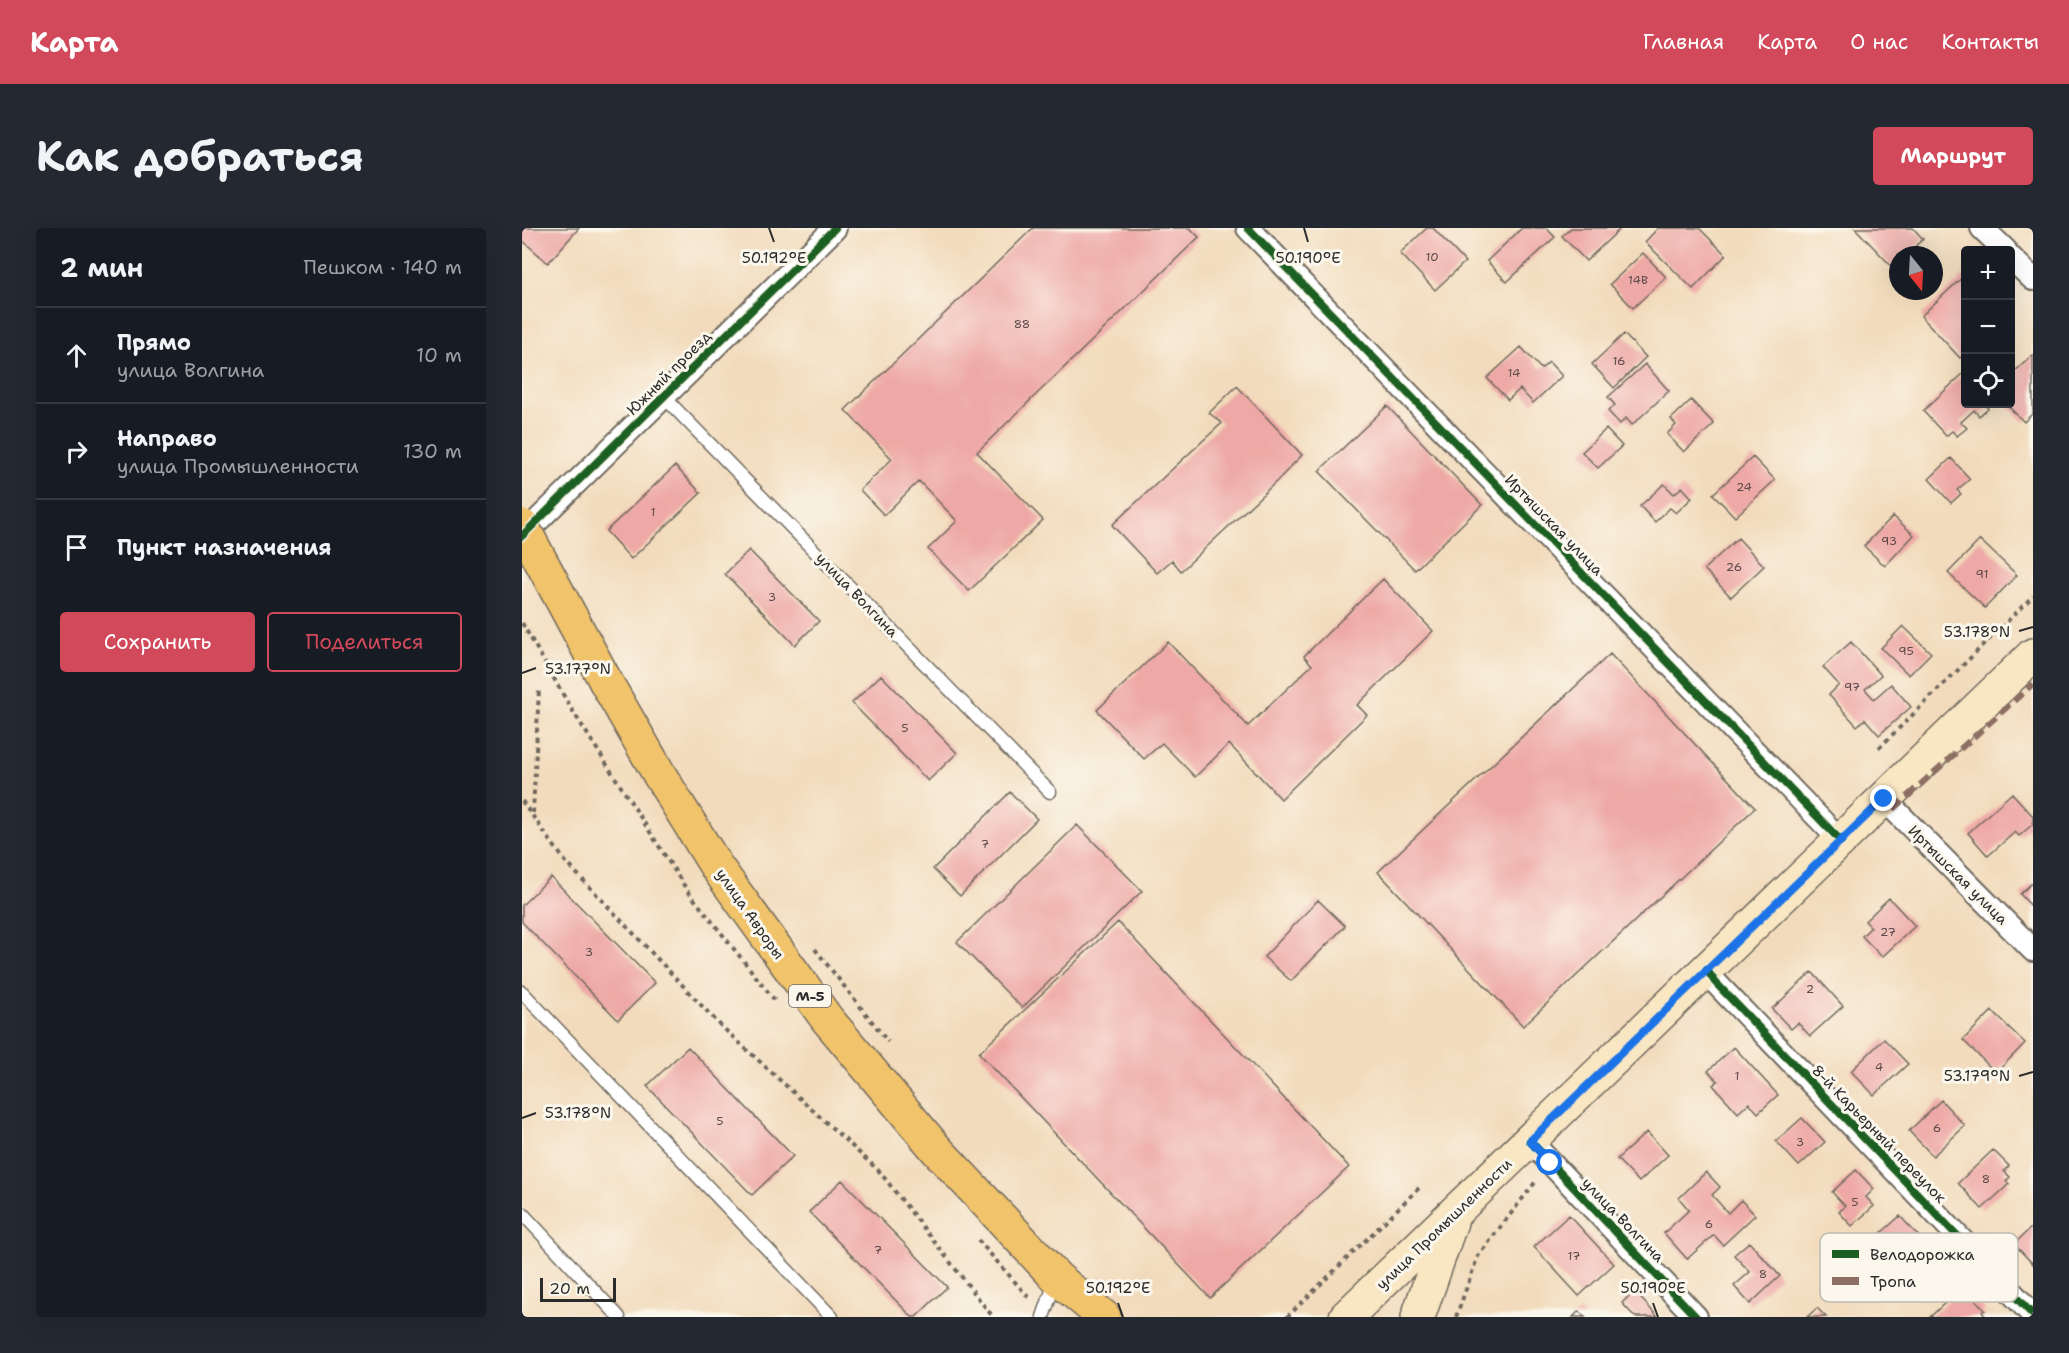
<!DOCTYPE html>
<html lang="ru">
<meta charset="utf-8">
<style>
:root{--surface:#171b24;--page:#242831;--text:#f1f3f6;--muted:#9ea1a6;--line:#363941;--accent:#d1495b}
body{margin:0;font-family:"Shantell Sans",sans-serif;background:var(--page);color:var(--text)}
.controls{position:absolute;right:18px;top:18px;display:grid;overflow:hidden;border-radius:6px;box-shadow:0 6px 24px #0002}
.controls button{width:54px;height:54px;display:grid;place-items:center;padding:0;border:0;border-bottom:2px solid var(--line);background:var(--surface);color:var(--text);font:30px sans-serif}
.compass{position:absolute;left:1367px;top:18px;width:54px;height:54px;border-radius:50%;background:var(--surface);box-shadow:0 6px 24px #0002;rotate:162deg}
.scale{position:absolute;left:18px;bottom:15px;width:76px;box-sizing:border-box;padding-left:6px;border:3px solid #2b2b2b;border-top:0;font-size:16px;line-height:21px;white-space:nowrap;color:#2b2b2b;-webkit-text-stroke:4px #fbf7ec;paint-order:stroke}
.stop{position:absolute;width:18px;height:18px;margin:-14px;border:4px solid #1a73e8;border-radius:50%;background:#fff}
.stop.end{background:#1a73e8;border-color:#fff;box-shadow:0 2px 6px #0008}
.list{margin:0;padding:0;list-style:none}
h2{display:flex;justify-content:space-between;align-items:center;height:78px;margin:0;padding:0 24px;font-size:26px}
h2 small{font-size:20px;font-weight:400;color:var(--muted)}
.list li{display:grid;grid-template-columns:39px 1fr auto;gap:18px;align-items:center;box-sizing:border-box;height:96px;padding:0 24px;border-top:2px solid var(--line)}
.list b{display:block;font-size:22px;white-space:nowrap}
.list p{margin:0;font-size:20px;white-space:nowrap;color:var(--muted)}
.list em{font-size:20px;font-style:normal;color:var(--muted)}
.actions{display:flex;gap:12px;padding:18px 24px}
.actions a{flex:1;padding:14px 0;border:2px solid var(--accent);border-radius:6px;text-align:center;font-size:21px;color:var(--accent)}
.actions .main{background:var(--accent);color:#fff}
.icon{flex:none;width:33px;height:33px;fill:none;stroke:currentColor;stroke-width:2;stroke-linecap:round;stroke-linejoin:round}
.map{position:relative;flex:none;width:1511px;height:1089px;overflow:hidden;border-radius:6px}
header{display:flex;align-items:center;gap:36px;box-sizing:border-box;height:84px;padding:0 30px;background:var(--accent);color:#fff}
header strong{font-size:28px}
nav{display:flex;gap:33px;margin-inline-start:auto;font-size:21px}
.intro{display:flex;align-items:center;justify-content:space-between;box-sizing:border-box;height:144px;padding:0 36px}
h1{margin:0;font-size:42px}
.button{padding:15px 27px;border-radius:6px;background:var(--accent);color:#fff;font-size:21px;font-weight:700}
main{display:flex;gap:36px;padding:0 36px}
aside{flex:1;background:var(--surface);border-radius:6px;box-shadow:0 6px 24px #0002}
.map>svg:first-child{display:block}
.building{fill:#eea8a5}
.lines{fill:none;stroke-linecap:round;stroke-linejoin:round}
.lane-casing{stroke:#71695e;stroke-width:15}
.street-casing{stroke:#71695e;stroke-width:26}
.secondary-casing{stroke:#71695e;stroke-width:36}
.primary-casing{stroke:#71695e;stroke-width:36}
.path{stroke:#71695e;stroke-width:4;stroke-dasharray:4.5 4.5;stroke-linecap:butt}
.lane{stroke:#fff;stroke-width:12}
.street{stroke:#fff;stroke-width:22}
.secondary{stroke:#f9e7c3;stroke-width:33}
.primary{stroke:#f1c36a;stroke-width:33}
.primary-bridge-casing{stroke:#71695e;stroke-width:36;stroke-linecap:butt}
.primary-bridge{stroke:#f1c36a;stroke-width:33}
.quiet{stroke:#8d6e63;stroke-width:6;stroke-dasharray:12 6;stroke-linecap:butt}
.cycleway-casing{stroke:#fbf7ec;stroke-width:11}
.cycleway{stroke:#1b5e20;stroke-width:8}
.route{stroke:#1a73e8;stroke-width:8}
.ticks{fill:none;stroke:#2b2b2b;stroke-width:2}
.labels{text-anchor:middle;stroke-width:6;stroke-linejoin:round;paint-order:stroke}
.number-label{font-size:12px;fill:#5c4a4a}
.shield{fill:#fbf7ec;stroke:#696865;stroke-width:1.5}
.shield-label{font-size:14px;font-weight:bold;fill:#2b2b2b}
.street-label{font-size:15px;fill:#2b2b2b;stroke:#fbf7ec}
.key{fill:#fbf7ec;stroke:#bdbab2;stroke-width:1.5}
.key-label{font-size:16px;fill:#2b2b2b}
.ticks-label{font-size:15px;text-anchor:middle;fill:#2b2b2b;stroke:#fbf7ec;stroke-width:6;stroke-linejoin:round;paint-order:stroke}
</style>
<header>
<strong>Карта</strong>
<nav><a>Главная</a><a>Карта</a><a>О нас</a><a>Контакты</a></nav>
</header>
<div class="intro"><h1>Как добраться</h1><a class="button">Маршрут</a></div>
<main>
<aside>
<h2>2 мин<small>Пешком · 140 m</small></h2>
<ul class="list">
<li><svg class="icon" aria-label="ahead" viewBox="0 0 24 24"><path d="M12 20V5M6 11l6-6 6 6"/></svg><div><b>Прямо</b><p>улица Волгина</p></div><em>10 m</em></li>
<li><svg class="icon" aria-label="right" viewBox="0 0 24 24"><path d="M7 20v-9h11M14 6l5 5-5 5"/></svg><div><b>Направо</b><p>улица Промышленности</p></div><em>130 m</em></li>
<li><svg class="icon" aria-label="arrive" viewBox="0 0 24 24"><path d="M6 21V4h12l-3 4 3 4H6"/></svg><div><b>Пункт назначения</b></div></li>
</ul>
<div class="actions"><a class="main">Сохранить</a><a>Поделиться</a></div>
</aside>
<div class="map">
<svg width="1511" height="1089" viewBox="0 0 1511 1089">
<rect width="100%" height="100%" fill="#fbf7ec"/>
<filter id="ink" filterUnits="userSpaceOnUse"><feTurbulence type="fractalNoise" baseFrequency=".0167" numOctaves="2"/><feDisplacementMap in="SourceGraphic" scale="12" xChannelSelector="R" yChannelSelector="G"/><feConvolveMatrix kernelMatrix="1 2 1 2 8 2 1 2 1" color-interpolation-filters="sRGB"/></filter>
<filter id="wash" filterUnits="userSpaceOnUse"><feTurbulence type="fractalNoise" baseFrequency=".008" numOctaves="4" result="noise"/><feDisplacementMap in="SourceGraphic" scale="24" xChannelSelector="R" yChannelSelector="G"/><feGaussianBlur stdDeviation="1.35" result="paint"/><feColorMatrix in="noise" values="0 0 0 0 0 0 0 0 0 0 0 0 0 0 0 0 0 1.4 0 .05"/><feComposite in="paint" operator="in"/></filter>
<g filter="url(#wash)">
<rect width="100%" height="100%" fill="#f2dbbc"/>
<g id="blocks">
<path class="building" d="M0,0H57L26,35L0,12Z
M511,0H668L677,9L455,224L521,292L447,363L406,321L435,293L397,253L362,287L338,262L370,231L323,182Z
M905,0H911L943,34L913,62L878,25Z
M1000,0H1024L1033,9L985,54L965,33Z
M1049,0H1099L1064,33L1040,8Z
M1136,0H1177L1204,27L1171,61L1123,14Z
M1333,0H1391L1401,11L1384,27H1376V45Z
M1121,25L1144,49L1111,80L1088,56Z
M1444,46V125L1438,130L1399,88Z
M1102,106L1124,129L1092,160L1070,136Z
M999,119L1019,141L1027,134L1040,148L1011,175L998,161L986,172L965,150Z
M1511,127V185L1502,194L1484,176H1488V142L1491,145Z
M1123,136L1147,163L1110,197L1104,190L1098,196L1086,183L1093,177L1086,169Z
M1444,143V176H1461L1466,180L1457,188L1452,182L1439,194L1445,200L1435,208L1430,203L1424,208L1401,183Z
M715,158L780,227L755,253L659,343L650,332L635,345L590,297L700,195L687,185Z
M1169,172L1192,196L1162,224L1145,206L1154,197L1149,191Z
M865,178L960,277L893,342L797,243Z
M1084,201L1100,218L1076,240L1060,224Z
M1231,229L1253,252L1213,289L1191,266Z
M1429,230L1448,251L1435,262L1439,266L1429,275L1407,251Z
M153,238L179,265L109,331L84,303Z
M1142,256L1152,266L1160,259L1170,270L1154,285L1148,280L1133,294L1118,278Z
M1371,288L1392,307L1363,338L1342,318Z
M1216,310L1242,338L1209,369L1182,341Z
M1458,312L1495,347L1463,380L1426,345Z
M227,322L297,393L273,417L203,346Z
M861,351L911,403L835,477L845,487L759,571L707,516L673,549L640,515L622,531L575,482L646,414L726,498L790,437L782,428Z
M1381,398L1409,425L1387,447L1359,420Z
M1329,414L1359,447L1343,461L1352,471L1369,456L1389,479L1357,507L1343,491L1335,498L1307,467L1317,457L1301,439Z
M1088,426L1233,580L1001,798L856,644Z
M359,447L435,525L406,553L330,475Z
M488,564L515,591L438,668L411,641Z
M1490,565L1511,588V596L1497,608L1493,604L1466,628L1446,605Z
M555,597L620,663L500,780L435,714Z
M29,649L133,755L96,792L0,694V677Z
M1511,654V680L1498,666Z
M1367,670L1393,698L1360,729L1340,708L1349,699L1343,693Z
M796,672L823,698L769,753L742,729Z
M596,694L827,939L688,1070L457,825Z
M1290,744L1321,778L1288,808L1276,795L1269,801L1250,781Z
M1470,783L1503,815L1474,845L1441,812Z
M1362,811L1386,836L1352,867L1329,843Z
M166,819L271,928L230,967L125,858Z
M1212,819L1256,867L1236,885L1227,875L1216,885L1191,857L1196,853L1186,843Z
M1419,872L1443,898L1411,928L1387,903Z
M1280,890L1303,914L1277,938L1254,913Z
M1125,904L1146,927L1117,954L1095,931Z
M1471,922L1487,938L1482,943L1488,949L1484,953L1487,956L1460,981L1436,955Z
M1334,942L1352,961L1344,969L1352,978L1330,998L1317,984L1323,978L1310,964Z
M1184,944L1198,959L1190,967L1206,985L1219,972L1233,987L1201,1017L1192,1007L1165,1031L1142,1005L1167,982L1157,970Z
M320,952L425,1059L394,1089H390L287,984Z
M1047,987L1092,1036L1057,1068L1012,1019Z
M1378,988L1409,1022L1391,1039L1359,1005Z
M1511,998V1036L1492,1016Z
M1227,1014L1258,1048L1228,1076L1212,1058L1228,1044L1212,1027Z
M1441,1058L1463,1082L1460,1084L1464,1089H1408Z
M1112,1063L1136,1089H1113L1100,1075Z
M1295,1080L1304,1089H1285Z
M1057,1083L1063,1089H1051Z"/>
</g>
</g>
<g filter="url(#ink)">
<use href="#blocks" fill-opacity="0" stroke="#71695e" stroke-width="1.5"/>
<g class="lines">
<g class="lane-casing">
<path id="lane" d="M142,169L528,564
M0,764L310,1089
M0,985L97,1089
M521,1089L534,1051"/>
</g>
<g class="street-casing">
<path id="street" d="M726,0L1319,613
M1460,0L1483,22
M1488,29L1511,51
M0,308L313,0
M1362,571L1511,722
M1185,742L1193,754L1511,1087
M1008,913L1174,1089"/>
</g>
<g class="secondary-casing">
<path id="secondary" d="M824,1089L1511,427
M896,1089L929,994"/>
</g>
<g class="primary-casing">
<path id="primary" d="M84,454L137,546L194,638L305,791L415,922L535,1050L582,1089"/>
</g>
<path class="path" d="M0,395L50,482L165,662L255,775
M1357,520L1511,368
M0,573L43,633L198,797L357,943L471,1089
M11,585L17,460
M293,721L366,814
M456,1012L508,1071
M765,1089L898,959
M934,1089L956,1028L1015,952"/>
<use href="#lane" class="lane"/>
<use href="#street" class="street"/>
<use href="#secondary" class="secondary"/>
<use href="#primary" class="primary"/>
<g class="primary-bridge-casing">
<path id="primary-bridge" d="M0,298L84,454"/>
</g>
<use href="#primary-bridge" class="primary-bridge"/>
<path class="quiet" d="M1371,581L1511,456"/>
<g class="cycleway-casing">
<path id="cycleway" d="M726,0L1319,613
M0,308L313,0
M1185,742L1193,754L1511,1087
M1008,913L1174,1089"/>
</g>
<use href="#cycleway" class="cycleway"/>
</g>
</g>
<g class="lines" filter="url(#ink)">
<path class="route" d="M1028,935L1008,913L1362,571"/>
</g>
<path class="ticks" d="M247,0L252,14M782,0L786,14M1497,403L1511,399M0,445L14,440M1497,848L1511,844M0,890L14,885M596,1075L601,1089M1131,1075L1136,1089"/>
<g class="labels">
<g class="number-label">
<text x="910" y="33">10</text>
<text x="1116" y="56">14В</text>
<text x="500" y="100">88</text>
<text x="1097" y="137">16</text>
<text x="992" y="149">14</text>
<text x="1222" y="263">24</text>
<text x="131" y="288">1</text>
<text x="1367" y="317">93</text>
<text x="1212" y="343">26</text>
<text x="1460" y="350">91</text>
<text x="250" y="373">3</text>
<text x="1384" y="427">95</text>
<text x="1330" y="463">97</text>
<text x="383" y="504">5</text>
<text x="463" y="620">7</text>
<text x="1366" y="708">27</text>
<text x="67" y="728">3</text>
<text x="1288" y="765">2</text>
<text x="1357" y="843">4</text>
<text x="1215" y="852">1</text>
<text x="198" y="897">5</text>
<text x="1415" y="904">6</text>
<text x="1278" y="918">3</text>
<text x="1464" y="955">8</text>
<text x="1333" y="978">5</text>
<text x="1187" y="1000">6</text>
<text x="356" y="1026">7</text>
<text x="1052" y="1032">17</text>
<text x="1241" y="1050">8</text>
</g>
<rect class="shield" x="267" y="757" width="42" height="22" rx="4.5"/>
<g class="shield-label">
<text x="288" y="773">М-5</text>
</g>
<g class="street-label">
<text transform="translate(147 145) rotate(-45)" y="5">Южный проезд</text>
<text transform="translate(1032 297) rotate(46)" y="5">Иртышская улица</text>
<text transform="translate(335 367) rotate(46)" y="5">улица Волгина</text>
<text transform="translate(1436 647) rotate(45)" y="5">Иртышская улица</text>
<text transform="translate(228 686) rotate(55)" y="5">улица Авроры</text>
<text transform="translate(1357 906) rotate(46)" y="5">8-й Карьерный переулок</text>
<text transform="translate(1101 992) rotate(46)" y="5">улица Волгина</text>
<text transform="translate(922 996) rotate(-44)" y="5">улица Промышленности</text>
</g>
</g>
<rect x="1298" y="1005" width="198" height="69" rx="9" class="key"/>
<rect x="1310" y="1022" width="27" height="8" fill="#1b5e20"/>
<rect x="1310" y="1049" width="27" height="8" fill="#8d6e63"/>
<g class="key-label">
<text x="1348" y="1032">Велодорожка</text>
<text x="1348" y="1059">Тропа</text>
</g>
<g class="ticks-label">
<text x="252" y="35">50.192°E</text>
<text x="786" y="35">50.190°E</text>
<text x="1455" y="409">53.178°N</text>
<text x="56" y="446">53.177°N</text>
<text x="1455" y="853">53.179°N</text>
<text x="56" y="890">53.178°N</text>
<text x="596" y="1065">50.192°E</text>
<text x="1131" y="1065">50.190°E</text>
</g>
</svg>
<div class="controls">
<button>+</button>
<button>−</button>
<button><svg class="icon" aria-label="locate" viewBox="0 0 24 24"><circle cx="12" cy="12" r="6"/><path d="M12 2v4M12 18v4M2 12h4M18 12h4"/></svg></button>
</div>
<svg class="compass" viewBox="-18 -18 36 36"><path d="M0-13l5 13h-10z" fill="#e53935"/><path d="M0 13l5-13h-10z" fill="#9ea1a6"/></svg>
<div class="scale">20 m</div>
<div class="stop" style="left:1028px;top:935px"></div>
<div class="stop end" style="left:1362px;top:571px"></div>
</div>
</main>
